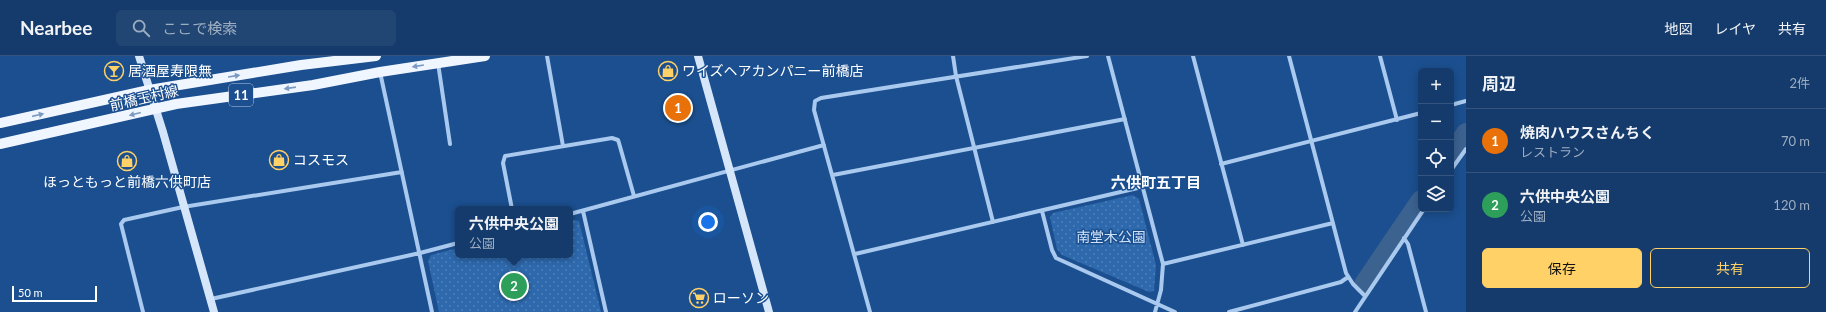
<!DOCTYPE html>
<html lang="ja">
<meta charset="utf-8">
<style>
:root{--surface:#143b6b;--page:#214673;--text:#f1f3f6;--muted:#9dadc1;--line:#33557e;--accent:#ffd166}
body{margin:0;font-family:Lato,"Noto Sans JP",sans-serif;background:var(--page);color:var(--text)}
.controls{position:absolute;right:12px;top:12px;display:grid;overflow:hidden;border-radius:6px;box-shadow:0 2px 10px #0003}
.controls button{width:36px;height:36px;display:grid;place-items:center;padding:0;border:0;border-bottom:1px solid var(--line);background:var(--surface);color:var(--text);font:20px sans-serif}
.scale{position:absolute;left:12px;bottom:10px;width:85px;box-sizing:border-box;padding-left:4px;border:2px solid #fff;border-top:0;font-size:11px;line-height:14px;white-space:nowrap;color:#fff;-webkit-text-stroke:3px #1b4f8f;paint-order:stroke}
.you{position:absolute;left:708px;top:166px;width:14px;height:14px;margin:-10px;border:3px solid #fff;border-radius:50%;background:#1a73e8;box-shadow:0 0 0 6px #1a73e833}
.badge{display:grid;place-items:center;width:26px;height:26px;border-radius:50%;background:var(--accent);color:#fff;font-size:13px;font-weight:700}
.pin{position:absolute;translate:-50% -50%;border:2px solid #fff;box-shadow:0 1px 4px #0006}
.popup{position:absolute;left:455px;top:150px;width:118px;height:52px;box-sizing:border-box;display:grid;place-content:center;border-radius:6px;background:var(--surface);filter:drop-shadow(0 1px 3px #0005);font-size:13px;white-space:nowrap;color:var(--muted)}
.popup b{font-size:15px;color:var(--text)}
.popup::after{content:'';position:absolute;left:50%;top:100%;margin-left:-8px;border:8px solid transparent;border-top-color:var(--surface)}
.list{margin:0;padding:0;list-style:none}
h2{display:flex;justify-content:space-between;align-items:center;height:52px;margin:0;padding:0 16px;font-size:17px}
h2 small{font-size:13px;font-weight:400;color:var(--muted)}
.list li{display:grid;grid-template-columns:26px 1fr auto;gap:12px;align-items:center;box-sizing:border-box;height:64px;padding:0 16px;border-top:1px solid var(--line)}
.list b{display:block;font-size:15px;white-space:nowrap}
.list p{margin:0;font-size:13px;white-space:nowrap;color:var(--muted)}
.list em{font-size:13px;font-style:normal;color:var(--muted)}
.actions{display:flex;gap:8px;padding:12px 16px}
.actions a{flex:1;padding:9px 0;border:1px solid var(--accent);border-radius:6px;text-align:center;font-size:14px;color:var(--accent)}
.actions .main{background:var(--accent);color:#111}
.icon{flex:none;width:22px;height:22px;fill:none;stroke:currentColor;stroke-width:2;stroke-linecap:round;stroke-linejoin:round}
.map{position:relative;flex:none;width:1466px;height:256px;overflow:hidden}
header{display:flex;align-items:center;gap:24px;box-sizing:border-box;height:56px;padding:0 20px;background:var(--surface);border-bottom:1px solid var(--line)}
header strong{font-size:19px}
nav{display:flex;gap:22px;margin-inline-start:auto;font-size:14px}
.search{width:280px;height:36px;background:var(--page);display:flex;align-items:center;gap:10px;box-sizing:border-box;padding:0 14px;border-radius:6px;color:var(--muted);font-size:15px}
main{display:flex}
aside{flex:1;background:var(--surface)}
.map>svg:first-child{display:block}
.green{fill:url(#green-dots)}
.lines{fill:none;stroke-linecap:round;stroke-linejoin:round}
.river{stroke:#3c6290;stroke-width:20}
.street{stroke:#a9c9ee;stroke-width:4}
.secondary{stroke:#d6e6fa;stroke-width:8}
.primary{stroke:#f0f6ff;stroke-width:10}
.oneway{fill:#7b9ac1}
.labels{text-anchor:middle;stroke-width:3;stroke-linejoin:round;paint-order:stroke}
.shield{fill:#1b4f8f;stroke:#bbcadd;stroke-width:1}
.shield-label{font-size:13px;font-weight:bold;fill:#fff}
.poi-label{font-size:14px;fill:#fff;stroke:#1b4f8f;text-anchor:start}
.street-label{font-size:14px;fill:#fff;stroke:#1b4f8f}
.park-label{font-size:14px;fill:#cfe3fa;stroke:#1b4f8f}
.neighbourhood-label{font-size:15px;font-weight:bold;fill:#fff;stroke:#1b4f8f}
</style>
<header>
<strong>Nearbee</strong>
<div class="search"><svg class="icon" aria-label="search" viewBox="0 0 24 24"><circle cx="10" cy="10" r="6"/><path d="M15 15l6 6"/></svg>ここで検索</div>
<nav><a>地図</a><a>レイヤ</a><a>共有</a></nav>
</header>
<main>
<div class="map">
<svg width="1466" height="256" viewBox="0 0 1466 256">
<defs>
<pattern id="green-dots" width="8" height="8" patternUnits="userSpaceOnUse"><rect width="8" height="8" fill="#2e69ad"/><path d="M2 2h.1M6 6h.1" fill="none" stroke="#4d80b9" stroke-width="1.8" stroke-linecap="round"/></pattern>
</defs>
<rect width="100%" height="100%" fill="#1b4f8f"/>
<path class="green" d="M1133,139L1139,143L1156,209L1154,235L1149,236L1062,199L1057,193L1050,161L1053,157Z
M570,163L579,165L601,256H439L428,205L431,199L458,192V199H570Z"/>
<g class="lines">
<path class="river" d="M1451,100L1466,77
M1364,228L1421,144"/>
<path class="street" d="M547,0L563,90
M953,0L956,20L993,166
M1108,0L1163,208L1161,234L1155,256
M1193,0L1243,189
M1289,0L1346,217L1353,228L1365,240
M1380,0L1397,64
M438,7L450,88
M380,16L432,256
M1451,49L1466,45
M1221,108L1421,57
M1451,114L1466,93
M833,119L1125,63
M512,153L503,107L505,100L612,82L618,84L619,87L634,140
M583,155L606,256
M1042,155L1052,194L1056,202L1175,256
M570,158L824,89
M1404,182L1408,188L1426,256
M855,198L1142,131
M1163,208L1333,167
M211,243L420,197L458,187
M143,256L121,168L124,164L183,151L402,116
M870,256L814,54L815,45L821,42L1087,0
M1229,256L1341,226L1348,221
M1355,256L1424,153"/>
<path class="secondary" d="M139,0L163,76L214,256
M698,0L769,256"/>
<path class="primary" d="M0,67L149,34L301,9L376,0
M0,88L176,48L313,29L380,16L485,0"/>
</g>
<defs><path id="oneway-solid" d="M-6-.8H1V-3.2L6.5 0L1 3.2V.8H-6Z"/></defs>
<g class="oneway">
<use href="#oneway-solid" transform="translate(418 10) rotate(171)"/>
<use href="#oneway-solid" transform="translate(234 20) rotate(-9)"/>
<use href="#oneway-solid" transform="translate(290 32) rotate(172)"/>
<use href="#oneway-solid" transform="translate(135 58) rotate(166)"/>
<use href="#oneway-solid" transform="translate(38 59) rotate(-13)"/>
</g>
<defs>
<g id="bar-ring" transform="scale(1)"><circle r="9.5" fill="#1b4f8f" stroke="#ffd166" stroke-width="1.5"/><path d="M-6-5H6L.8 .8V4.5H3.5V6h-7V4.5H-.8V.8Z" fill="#ffd166"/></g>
<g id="shop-ring" transform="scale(1)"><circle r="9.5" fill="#1b4f8f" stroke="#ffd166" stroke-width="1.5"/><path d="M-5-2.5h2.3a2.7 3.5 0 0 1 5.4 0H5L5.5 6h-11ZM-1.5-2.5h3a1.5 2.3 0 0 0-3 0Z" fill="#ffd166"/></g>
<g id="supermarket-ring" transform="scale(1)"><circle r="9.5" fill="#1b4f8f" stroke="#ffd166" stroke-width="1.5"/><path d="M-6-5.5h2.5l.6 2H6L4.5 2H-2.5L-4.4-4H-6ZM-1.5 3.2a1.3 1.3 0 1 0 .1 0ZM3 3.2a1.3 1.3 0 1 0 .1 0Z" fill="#ffd166"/></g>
</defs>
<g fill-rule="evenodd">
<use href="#bar-ring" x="114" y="15"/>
<use href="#shop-ring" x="668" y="15"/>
<use href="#shop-ring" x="279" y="104"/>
<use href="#shop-ring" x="127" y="105"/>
<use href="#supermarket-ring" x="699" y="242"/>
</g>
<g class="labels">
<rect class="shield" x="229" y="28" width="24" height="22" rx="3"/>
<g class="shield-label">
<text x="241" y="44">11</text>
</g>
<g class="poi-label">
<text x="128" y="20">居酒屋寿限無</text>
<text x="682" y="20">ワイズヘアカンパニー前橋店</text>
<text x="293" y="109">コスモス</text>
<text x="127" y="131" text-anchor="middle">ほっともっと前橋六供町店</text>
<text x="713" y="247">ローソン</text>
</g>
<g class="street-label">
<text transform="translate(144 42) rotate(-13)" y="5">前橋玉村線</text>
</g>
<g class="park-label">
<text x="1111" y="186">南堂木公園</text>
</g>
<g class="neighbourhood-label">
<text x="1156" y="132">六供町五丁目</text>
</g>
</g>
</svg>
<div class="controls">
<button>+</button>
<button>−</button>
<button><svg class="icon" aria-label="locate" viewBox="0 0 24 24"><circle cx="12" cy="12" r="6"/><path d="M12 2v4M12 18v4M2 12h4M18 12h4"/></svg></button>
<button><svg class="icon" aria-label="layers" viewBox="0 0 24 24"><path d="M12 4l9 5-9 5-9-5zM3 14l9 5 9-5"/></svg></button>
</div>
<div class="scale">50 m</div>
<div class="you"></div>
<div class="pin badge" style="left:678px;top:52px;background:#e8710a">1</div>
<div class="pin badge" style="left:514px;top:230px;background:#2e9e5b">2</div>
<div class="popup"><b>六供中央公園</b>公園</div>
</div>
<aside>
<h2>周辺<small>2件</small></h2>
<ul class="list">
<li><span class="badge" style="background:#e8710a">1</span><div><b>焼肉ハウスさんちく</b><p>レストラン</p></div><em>70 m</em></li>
<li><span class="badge" style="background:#2e9e5b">2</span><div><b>六供中央公園</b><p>公園</p></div><em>120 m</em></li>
</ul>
<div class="actions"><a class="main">保存</a><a>共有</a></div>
</aside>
</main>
